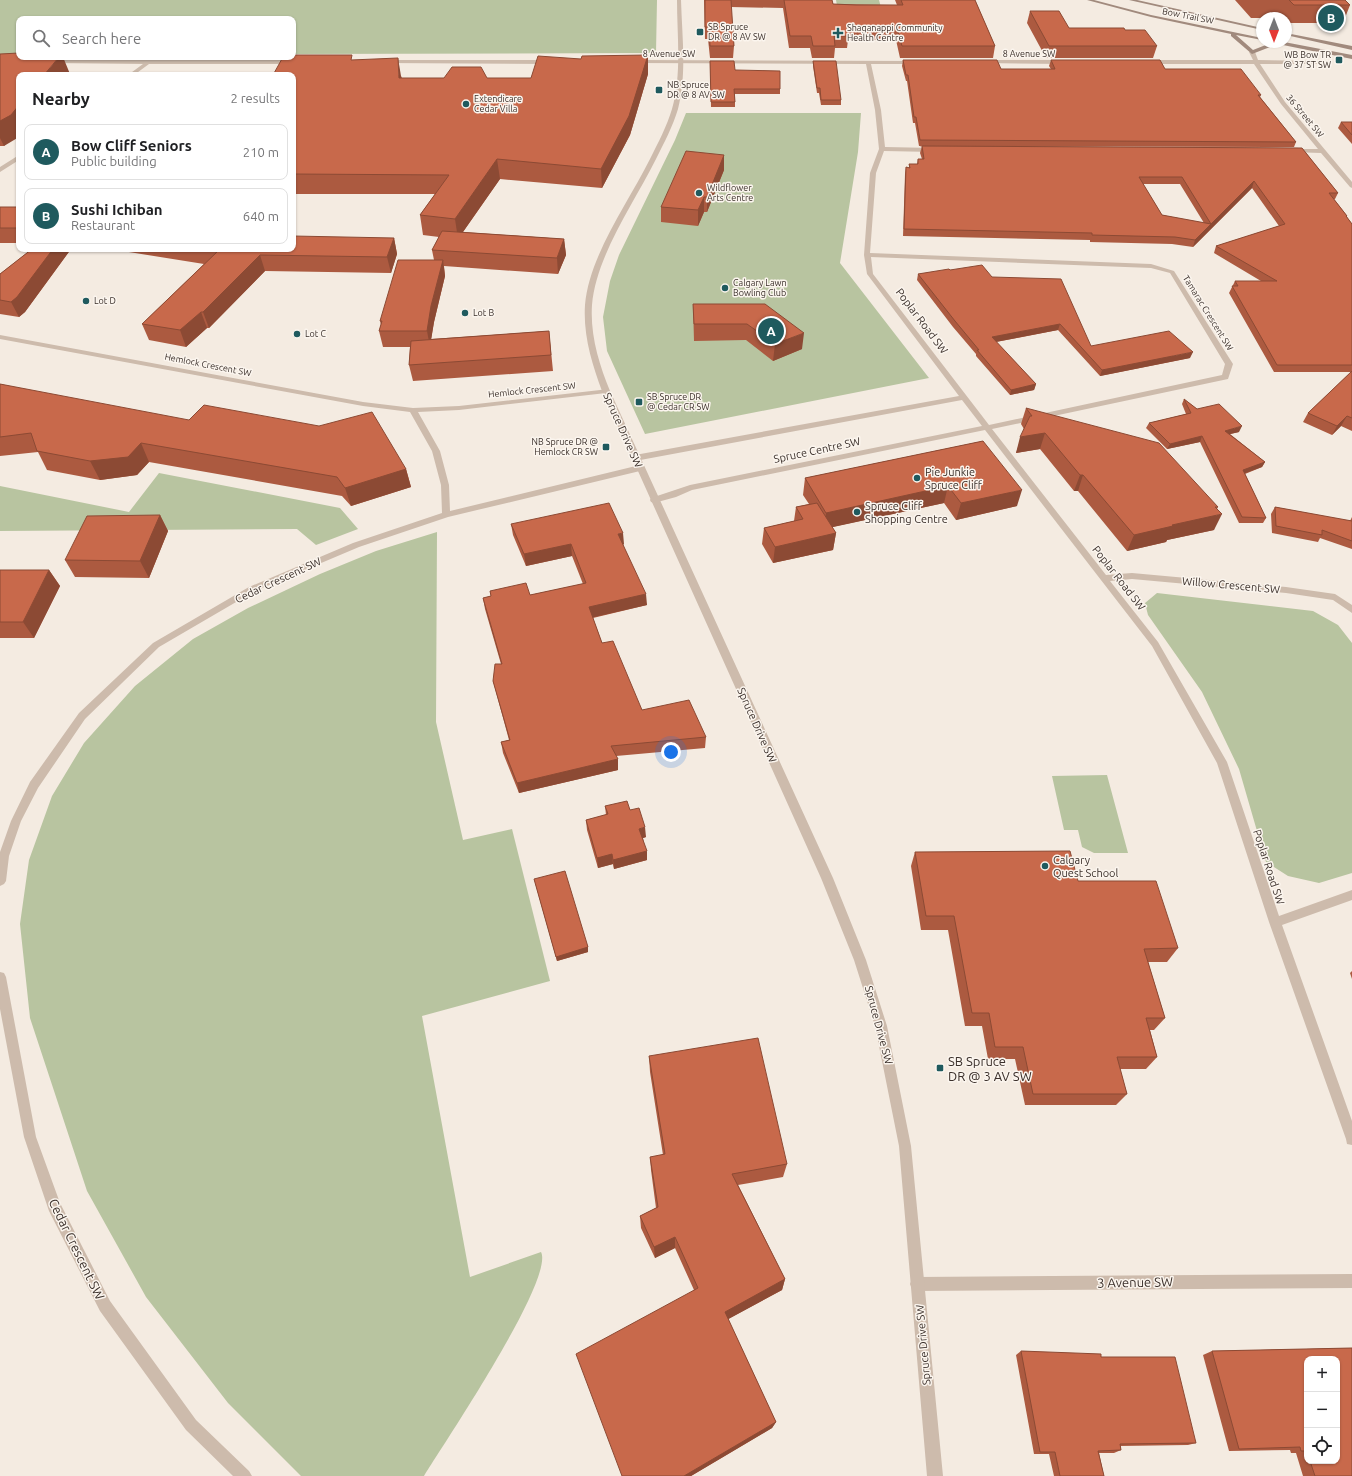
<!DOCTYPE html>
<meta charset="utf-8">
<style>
:root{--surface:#fff;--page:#f2f2f2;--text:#202124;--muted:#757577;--line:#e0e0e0;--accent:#1f5a5e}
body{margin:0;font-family:Ubuntu,sans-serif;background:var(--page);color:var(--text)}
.controls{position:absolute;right:12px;bottom:12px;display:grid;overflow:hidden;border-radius:8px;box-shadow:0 1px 3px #0004}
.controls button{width:36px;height:36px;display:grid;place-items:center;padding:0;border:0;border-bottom:1px solid var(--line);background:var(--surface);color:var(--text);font:20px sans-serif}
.compass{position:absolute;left:1256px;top:12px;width:36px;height:36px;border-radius:50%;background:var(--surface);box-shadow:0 1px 3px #0004;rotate:180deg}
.you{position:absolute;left:671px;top:752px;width:14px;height:14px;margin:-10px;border:3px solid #fff;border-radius:50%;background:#1a73e8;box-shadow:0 0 0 6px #1a73e833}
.badge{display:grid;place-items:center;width:26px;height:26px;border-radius:50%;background:var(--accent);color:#fff;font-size:13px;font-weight:700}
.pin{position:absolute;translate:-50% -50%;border:2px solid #fff;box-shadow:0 1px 4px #0006}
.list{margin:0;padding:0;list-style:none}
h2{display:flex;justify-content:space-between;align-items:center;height:52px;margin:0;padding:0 16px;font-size:17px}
h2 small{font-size:13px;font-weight:400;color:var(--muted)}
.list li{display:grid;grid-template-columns:26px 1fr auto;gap:12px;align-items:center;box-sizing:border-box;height:56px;margin:0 8px 8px;padding:0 8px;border:1px solid var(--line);border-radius:8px}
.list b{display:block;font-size:15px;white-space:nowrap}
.list p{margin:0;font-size:13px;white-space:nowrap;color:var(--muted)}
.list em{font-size:13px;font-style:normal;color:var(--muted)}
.icon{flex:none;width:22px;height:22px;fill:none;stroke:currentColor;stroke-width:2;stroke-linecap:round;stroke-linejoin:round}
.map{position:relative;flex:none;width:1352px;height:1476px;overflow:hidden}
.search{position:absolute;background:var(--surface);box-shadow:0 1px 3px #0004;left:16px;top:16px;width:280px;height:44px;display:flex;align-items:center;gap:10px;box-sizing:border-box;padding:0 14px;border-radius:8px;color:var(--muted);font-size:15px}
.panel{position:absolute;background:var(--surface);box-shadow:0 1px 3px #0004;left:16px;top:72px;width:280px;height:180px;border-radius:8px}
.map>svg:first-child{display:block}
.green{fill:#b8c4a0}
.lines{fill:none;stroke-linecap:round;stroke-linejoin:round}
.minor{fill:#cdbbac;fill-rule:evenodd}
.tertiary{fill:#cdbbac;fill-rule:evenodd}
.secondary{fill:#a18a7d;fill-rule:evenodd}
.wall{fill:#ac5a40;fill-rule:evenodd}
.shaded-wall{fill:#8c4a34}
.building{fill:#c8694b;stroke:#8c4a34}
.poi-dot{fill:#1f5a5e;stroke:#fbf5ee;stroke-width:1.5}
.labels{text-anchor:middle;stroke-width:3;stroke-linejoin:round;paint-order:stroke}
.far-street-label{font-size:9px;fill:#3b302b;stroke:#fbf5ee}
.far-poi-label{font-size:9px;fill:#3b302b;stroke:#fbf5ee;text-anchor:start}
.street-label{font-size:11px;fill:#3b302b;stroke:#fbf5ee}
.poi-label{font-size:11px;fill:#3b302b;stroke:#fbf5ee;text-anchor:start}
.near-poi-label{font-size:13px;fill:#3b302b;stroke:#fbf5ee;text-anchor:start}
.near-street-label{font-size:13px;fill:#3b302b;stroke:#fbf5ee}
</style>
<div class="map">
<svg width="1352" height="1476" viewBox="0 0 1352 1476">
<rect width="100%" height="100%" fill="#f4ebe1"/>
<path class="green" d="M0,0H657L656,53L293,54V19H19V55H0Z
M836,0H879L882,11H838Z
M686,113H861L858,152L840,263L929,378L645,434L607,351L603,317L610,281L619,255L675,140Z
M159,473L340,508L358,529L316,545L297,529L0,531V486L129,512Z
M437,532L436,722L463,840L512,829L550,981L422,1016L470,1277L541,1252C555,1279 443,1445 424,1476H301L228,1403L146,1297L87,1191L30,1018L20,924L29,860L52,796L84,743L135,686L193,639L248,608L320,574L376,551Z
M1157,593L1313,611L1338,625L1352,643V873L1319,883L1288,876L1266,862L1239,769L1202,692L1148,615L1145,603Z
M1107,775L1128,853H1094L1082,847L1078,830H1064L1052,776Z"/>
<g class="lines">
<path class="minor" d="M1252,50L1255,52L1258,60L1318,61L1319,62L1316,64H1260L1285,102L1352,182V188L1350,187L1321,153L1290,152L1289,151L1292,149H1318L1281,104L1254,64H1147L1144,62L1147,60H1253L1249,52Z
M53,60H293L296,62L293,64H149L134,75H128L143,64L51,63V61Z
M385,60H549L552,62L549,64L383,63L382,62Z
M635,60L917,61V63L915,64H871L881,110L885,147L934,148L937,150L934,152L884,151L876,173L870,253L1151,264L1174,271L1233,364L1228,379L992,429L1106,575L1132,573L1286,587L1335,594L1352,605V613L1333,600L1286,593L1132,579L1110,581L1158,642L1227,762L1279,916L1352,890V900L1282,925L1352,1121V1145L1347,1144L1346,1139L1269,922L1217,763L1152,646L985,430L692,490L676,497L654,503L651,502L650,500L651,498L690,485L982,426L962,400L635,461L632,460V456L635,455L959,396L867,274L864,255L870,173L879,149L875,110L866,64L633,63V61ZM871,257L1151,268L1170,273L1225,364L1222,375L989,425L873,274Z
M985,60H1063L1066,62L1063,64L983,63V61Z
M19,155V160L0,172V167Z
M0,335L363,402L413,408L459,406L609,389V393H606L459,410L418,412L440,451L449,485L450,511L640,465L644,468L640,471L448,517L359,547L255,591L159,647L85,719L38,788L21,821L9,856L6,881L4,884L0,886V852L11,821L30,782L79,713L153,643L249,587L353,543L442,513L441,485L432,451L410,412L363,406L0,339Z
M0,972L4,973L6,977L36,1137L60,1203L110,1301L196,1420L249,1471L252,1476H233L186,1430L100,1311L49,1211L24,1137L0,1009Z
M1352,1274V1288L917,1291L912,1289L910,1284L912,1279L917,1277Z"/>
<path class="tertiary" d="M677,0H681C682,36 687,74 678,109C673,126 664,143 656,159C634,203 596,256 592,305C590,335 599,364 610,391L833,878L866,960L887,1026L911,1146L943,1476H927L899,1146L875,1026L854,960L821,878L602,391C592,364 583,335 585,305C589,256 628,203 650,159C658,143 667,126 672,109C682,74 677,36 677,0Z"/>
<path class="secondary" d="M1087,0H1094L1151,15L1262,38V40L1236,35L1253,50L1273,42H1284L1352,55V59L1278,44L1252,54L1231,36V34L1151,17Z
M1129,0H1137L1262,28V30Z
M1286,33L1352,46V50L1286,35Z"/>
</g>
<path class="wall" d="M704,0H832L833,4L897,5L895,0H975L995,46L993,58H900L896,40H848L847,48H835L834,58H812L810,48H789L783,8L731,7L734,46L733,58H710L708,39H705Z
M1235,0H1345L1350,5L1343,23H1287L1286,22V18H1251Z
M1030,11L1069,28L1125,30L1157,46L1153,58H1046L1027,23Z
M0,54L70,74L4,146H0Z
M353,60L401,76L402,78H531L648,74L630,135L602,188L500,179L463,232L564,239L566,255L558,274L444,266L445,276L434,322L431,339L549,331L553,371L413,381L409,365L410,347H383L379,331L381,325L380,321L434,260L432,250L439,237L423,235L420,215L435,194H293V75Z
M903,60L1001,69H1051L1049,66L1051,60L1165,69L1261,95L1260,97L1296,142L1294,147L919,146L915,123H913L907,81H906L902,66Z
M710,61L780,89V94H735V107H711Z
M813,61L841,100V105H821L819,93H817L813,66Z
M1341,122H1352V144L1338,128Z
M922,146L1302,148L1338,193L1335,199H1334L1347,216V217L1352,224V431L1341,426L1332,435L1303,422L1308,413L1351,372H1274L1229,293L1235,281H1261L1214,253L1216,246L1279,226L1252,188L1193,247L1172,244L1090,242V240L903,236L905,174L906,167L909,168V164H917L918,159H922L920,153ZM1143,184H1180L1204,223L1162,215Z
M724,155V170L707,212H704L698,226L661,222V207Z
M0,207H19V243H0Z
M394,238L397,254L391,273L265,271L209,328H207L186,347L149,340L142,324L204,264L110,249H293Z
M32,249H71L25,312L19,317L0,314V274Z
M950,270L992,277L1091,346L1190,358L1100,376L1058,330L996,342L1036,384L1034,390L1010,395L976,356V354L953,327L917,280L918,274Z
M693,304H765L802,349L773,361L746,340L694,341Z
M0,384L406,469L411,487L351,506L342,496L149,462L137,475L100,480L47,470L38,452L0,456Z
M1184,399L1197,409L1239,432L1230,434L1265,462L1262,467L1245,474L1266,518L1263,523H1239L1200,442L1167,449L1146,428L1149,423L1186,414L1182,404Z
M1026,408L1218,507L1217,509L1214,530L1167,540L1166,542L1127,551L1078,491H1074L1040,449L1016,453L1024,429L1021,424Z
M983,441L1017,506L956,520L944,503L832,527L836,533L833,550L773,563L762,544L764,528L794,521L796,507L809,504L803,495L805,478Z
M1275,507L1350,521L1352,517V549L1320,538L1318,542L1272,533L1271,514Z
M160,515L168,531L149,578L75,577L65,560Z
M511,524L624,544L623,545L647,605L593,618L602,643L642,710L706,737L705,748L616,756L618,770L519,793L503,753L501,742L509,740L496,692L493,681L501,664L485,609L483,598L491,596L490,591L530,595L583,584L572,556L526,566L513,535Z
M0,570H49L60,586L34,638H0Z
M605,806L630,810L646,837L643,838L647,860L614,869L613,864L598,868L587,830L586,820L606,815Z
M915,852L1078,881L1178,948L1167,962H1148L1165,1018L1154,1030H1150L1157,1057L1146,1069H1120L1127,1094L1116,1105H1025L1015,1059H988L982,1026H965L948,930H921L911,866Z
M534,879L588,947V952L557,961Z
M1352,971V979L1350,973Z
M649,1056L787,1164L783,1177L738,1185L785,1279L782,1290L728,1319L776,1422L772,1428L691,1476H622L694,1290L675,1248L655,1258L641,1228L640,1216L656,1208L651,1170L650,1157L663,1155L650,1072Z
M1352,1348V1476H1303L1296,1453H1291L1290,1450L1229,1451L1203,1355L1212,1351ZM1307,1359H1337V1461H1307Z
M1021,1351L1101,1357L1196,1443L1188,1445L1121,1446V1450L1114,1453H1099L1104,1476H1054L1049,1454H1034L1016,1355Z"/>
<path class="shaded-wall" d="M648,55V74L630,135L602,188L601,169Z
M59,57H63L70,74L69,75H44Z
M398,58L401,76L403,97L399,78Z
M19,105V137L4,146L0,138V121Z
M724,155V170L707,212V197Z
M497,159L500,179L458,239L455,219Z
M1254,181L1252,188L1193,247L1195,240Z
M704,197V212L698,226V210Z
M394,238L397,254L391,273L387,257Z
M564,239L566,255L558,274L557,258Z
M53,249H71L25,312L19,317L11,302Z
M260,255L265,271L209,328L203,312Z
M443,260L445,276L434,322L430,347L427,331L431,306Z
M201,312L207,328L186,347L180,330Z
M1060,324L1058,330L990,343L992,337Z
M804,333L802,349L773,361L775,344Z
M1193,352L1190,358L1100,376L1102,370Z
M1036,384L1034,390L1010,395L1011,390Z
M1347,416L1341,426L1332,435L1337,426Z
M1242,426L1239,432L1222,436L1225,431Z
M1045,433L1040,449L1016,453L1020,437Z
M1202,436L1200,442L1167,449L1170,444Z
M141,443L149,462L137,475L100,480L90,461Z
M1265,462L1262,467L1240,475L1243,470Z
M406,469L411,487L351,506L345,488Z
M1080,475H1083L1078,491H1074Z
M948,486L944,503L824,529L826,513Z
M1022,490L1017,506L956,520L961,503Z
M1222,514L1214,530L1167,540L1166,542L1127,551L1134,535L1172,525Z
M160,515L168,531L149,578L140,561Z
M623,533L624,544L619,545L618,534Z
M836,533L833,550L773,563L775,547Z
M571,544L572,556L526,566L524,554Z
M49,570L60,586L34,638L23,622Z
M646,594L647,605L590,618L589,607Z
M618,759V770L519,793L517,783Z
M645,827L646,837L640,839L639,829Z
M647,851V860L614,869L613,860Z
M612,854L613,864L598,868L597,858Z
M588,947V952L557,961L556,957Z
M675,1237V1248L655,1258L654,1247Z
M785,1279L782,1290L723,1322L725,1312Z
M776,1422L772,1428L691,1476H684Z"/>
<path class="building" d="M705,0H731L734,46H710L709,27H705Z
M784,0H832L833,4L856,5H903L901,0H975L995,46H902L897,28H847L849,36H834L835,46H813L811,36H790Z
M1289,0H1345L1350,5H1294Z
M1030,11H1059L1069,28H1124L1125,30H1145L1157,46H1049Z
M19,53V57H59L44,75H19V105L11,115L0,121V54Z
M293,55H352L351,60L398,58L399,78H444L452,67H481L487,78H531L538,56L581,59L582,56L648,55L629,116L601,169L497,159L455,219L420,215L449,175L293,174V75H273L283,57H293Z
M903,60H997L1001,69H1055L1051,60H1160L1165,69H1241L1261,95H1258L1296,142L920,140L916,117H914L908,75H906Z
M710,61H734L735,70L780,71V89H734L735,102H711Z
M813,61H836L841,100H821L820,88H817Z
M1341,122H1352V135Z
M922,146L1302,148L1338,193H1329L1347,216H1346L1352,224V365H1277L1232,286H1238L1235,281H1277L1216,246L1285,224L1254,181L1211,224L1182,177H1139L1162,215L1211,224L1195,240L1175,237L1092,235V233L904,229L906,167L910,168L909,164H918V159H924Z
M686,151L724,155L707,197H704L698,210L661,207Z
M0,207H19V228H0Z
M442,231L564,239L557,258L432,250Z
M293,236L394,238L387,257L260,255L203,312H201L180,330L142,324L217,252L201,249H293Z
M32,249H53L17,297L11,302L0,300V274Z
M398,260H443L431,306L427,331H379L382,321H380Z
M982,265L992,277L1061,279L1091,346L1169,331L1193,352L1102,370L1060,324L992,337L1036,384L1011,390L977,350H979L955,321L918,274L949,269L950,270Z
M693,304H765L804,333L775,344L747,324H694Z
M549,331L551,355L409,365L411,341Z
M1352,371V418L1347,416L1337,426L1308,413Z
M0,384L189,420L204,405L319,426L372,412L406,469L345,488L337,477L141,443L128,457L90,461L37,451L31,433L0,437Z
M1184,399L1197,409L1219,404L1242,426L1225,431L1265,462L1243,470L1266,518L1242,517L1202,436L1170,444L1149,423L1191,413Z
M1026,408L1159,443L1218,507H1215L1222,514L1172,525L1173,526L1134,535L1083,475H1080L1045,433L1020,437L1030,416H1032Z
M983,441L1022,490L961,503L948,486L826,513L805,478Z
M609,503L623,533L618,534L646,594L589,607L602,643L613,641L642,710L689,700L706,737L611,746L618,759L517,783L501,742L510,740L493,681L495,664H502L483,598L491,596L490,591L526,583L530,595L586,583L571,544L524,554L511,524Z
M817,503L836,533L775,547L764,528L803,519L796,507Z
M1275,507L1352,521V541L1322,530V535L1276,526Z
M160,515L140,561L65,560L87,516Z
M0,570H49L23,622H0Z
M627,801L630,810L639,808L645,827L639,829L647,851L613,860L612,854L597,858L586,820L608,814L605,806Z
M1070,851L1078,881H1156L1178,948L1144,949L1165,1018H1146L1157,1057H1117L1127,1094H1033L1023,1047H995L989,1013H972L954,916H926L915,852Z
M565,871L588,947L556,957L534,879Z
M758,1038L787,1164L732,1174L785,1279L725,1312L776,1422L684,1476H622L576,1354L698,1288L675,1237L654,1247L640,1216L658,1207L650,1157L665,1154L649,1056Z
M1352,1348V1476H1315L1310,1461H1337V1359H1307V1452V1451H1301L1300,1447L1239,1449L1212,1351Z
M1021,1351L1101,1354V1357H1175L1196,1443L1120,1444L1121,1450L1098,1451L1104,1476H1060L1055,1452H1040Z"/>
<g class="poi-dot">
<rect x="696" y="28" width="8" height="8" rx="2"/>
<path d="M836 27h4v4h4v4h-4v4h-4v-4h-4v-4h4z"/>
<rect x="1335" y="56" width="8" height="8" rx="2"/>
<rect x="655" y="86" width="8" height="8" rx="2"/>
<circle cx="466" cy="104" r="4"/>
<circle cx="699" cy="193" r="4"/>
<circle cx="725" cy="288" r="4"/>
<circle cx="86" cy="301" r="4"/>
<circle cx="465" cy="313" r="4"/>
<circle cx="297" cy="334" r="4"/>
<rect x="635" y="398" width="8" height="8" rx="2"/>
<rect x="602" y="443" width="8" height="8" rx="2"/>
<circle cx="917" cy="478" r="4"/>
<circle cx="857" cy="512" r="4"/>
<circle cx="1045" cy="866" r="4"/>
<rect x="936" y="1064" width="8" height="8" rx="2"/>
</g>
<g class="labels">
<g class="far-street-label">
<text transform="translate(1188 16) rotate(11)" y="3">Bow Trail SW</text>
<text x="669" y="57">8 Avenue SW</text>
<text x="1029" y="57">8 Avenue SW</text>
<text transform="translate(1305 116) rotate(50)" y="3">36 Street SW</text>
<text transform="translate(1208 313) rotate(58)" y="3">Tamarac Crescent SW</text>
<text transform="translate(208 365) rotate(11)" y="3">Hemlock Crescent SW</text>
<text transform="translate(532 390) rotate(-6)" y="3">Hemlock Crescent SW</text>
</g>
<g class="far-poi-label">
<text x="708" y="30">SB Spruce<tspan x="708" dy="10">DR @ 8 AV SW</tspan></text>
<text x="847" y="31">Shaganappi Community<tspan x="847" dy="10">Health Centre</tspan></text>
<text x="1331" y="58" text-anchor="end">WB Bow TR<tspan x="1331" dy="10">@ 37 ST SW</tspan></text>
<text x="667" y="88">NB Spruce<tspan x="667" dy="10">DR @ 8 AV SW</tspan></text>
<text x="474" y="102">Extendicare<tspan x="474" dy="10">Cedar Villa</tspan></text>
<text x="707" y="191">Wildflower<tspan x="707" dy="10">Arts Centre</tspan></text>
<text x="733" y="286">Calgary Lawn<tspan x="733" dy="10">Bowling Club</tspan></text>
<text x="94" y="304">Lot D</text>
<text x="473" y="316">Lot B</text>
<text x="305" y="337">Lot C</text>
<text x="647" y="400">SB Spruce DR<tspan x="647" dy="10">@ Cedar CR SW</tspan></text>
<text x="598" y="445" text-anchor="end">NB Spruce DR @<tspan x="598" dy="10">Hemlock CR SW</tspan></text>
</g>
<g class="street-label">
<text transform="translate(922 321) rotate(53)" y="4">Poplar Road SW</text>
<text transform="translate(623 430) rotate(66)" y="4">Spruce Drive SW</text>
<text transform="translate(817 450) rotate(-12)" y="4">Spruce Centre SW</text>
<text transform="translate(1119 578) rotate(52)" y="4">Poplar Road SW</text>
<text transform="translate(278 580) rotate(-25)" y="4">Cedar Crescent SW</text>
<text transform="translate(1231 585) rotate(5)" y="4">Willow Crescent SW</text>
<text transform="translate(757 725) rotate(66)" y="4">Spruce Drive SW</text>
<text transform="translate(1269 867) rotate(72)" y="4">Poplar Road SW</text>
<text transform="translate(879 1025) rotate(75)" y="4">Spruce Drive SW</text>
<text transform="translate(923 1345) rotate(-95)" y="4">Spruce Drive SW</text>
</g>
<g class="poi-label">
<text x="925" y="476">Pie Junkie<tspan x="925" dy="13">Spruce Cliff</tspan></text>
<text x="865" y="510">Spruce Cliff<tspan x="865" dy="13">Shopping Centre</tspan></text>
<text x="1053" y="864">Calgary<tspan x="1053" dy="13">Quest School</tspan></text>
</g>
<g class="near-poi-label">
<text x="948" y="1066">SB Spruce<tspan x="948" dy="15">DR @ 3 AV SW</tspan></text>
</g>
<g class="near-street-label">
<text transform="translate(77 1249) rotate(64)" y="5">Cedar Crescent SW</text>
<text transform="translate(1135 1282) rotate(-1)" y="5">3 Avenue SW</text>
</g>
</g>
</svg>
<div class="controls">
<button>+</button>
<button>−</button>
<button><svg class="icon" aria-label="locate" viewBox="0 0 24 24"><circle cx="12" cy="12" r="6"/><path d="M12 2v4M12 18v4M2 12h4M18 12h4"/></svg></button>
</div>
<svg class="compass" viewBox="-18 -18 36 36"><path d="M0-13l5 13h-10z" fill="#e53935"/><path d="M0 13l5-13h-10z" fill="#757577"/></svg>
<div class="you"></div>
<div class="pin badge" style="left:771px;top:331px">A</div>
<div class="pin badge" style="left:1331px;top:18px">B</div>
<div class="search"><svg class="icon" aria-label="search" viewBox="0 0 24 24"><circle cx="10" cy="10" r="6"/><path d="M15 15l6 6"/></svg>Search here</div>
<section class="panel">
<h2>Nearby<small>2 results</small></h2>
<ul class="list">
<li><span class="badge">A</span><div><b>Bow Cliff Seniors</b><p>Public building</p></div><em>210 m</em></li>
<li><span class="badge">B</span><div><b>Sushi Ichiban</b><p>Restaurant</p></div><em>640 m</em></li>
</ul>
</section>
</div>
